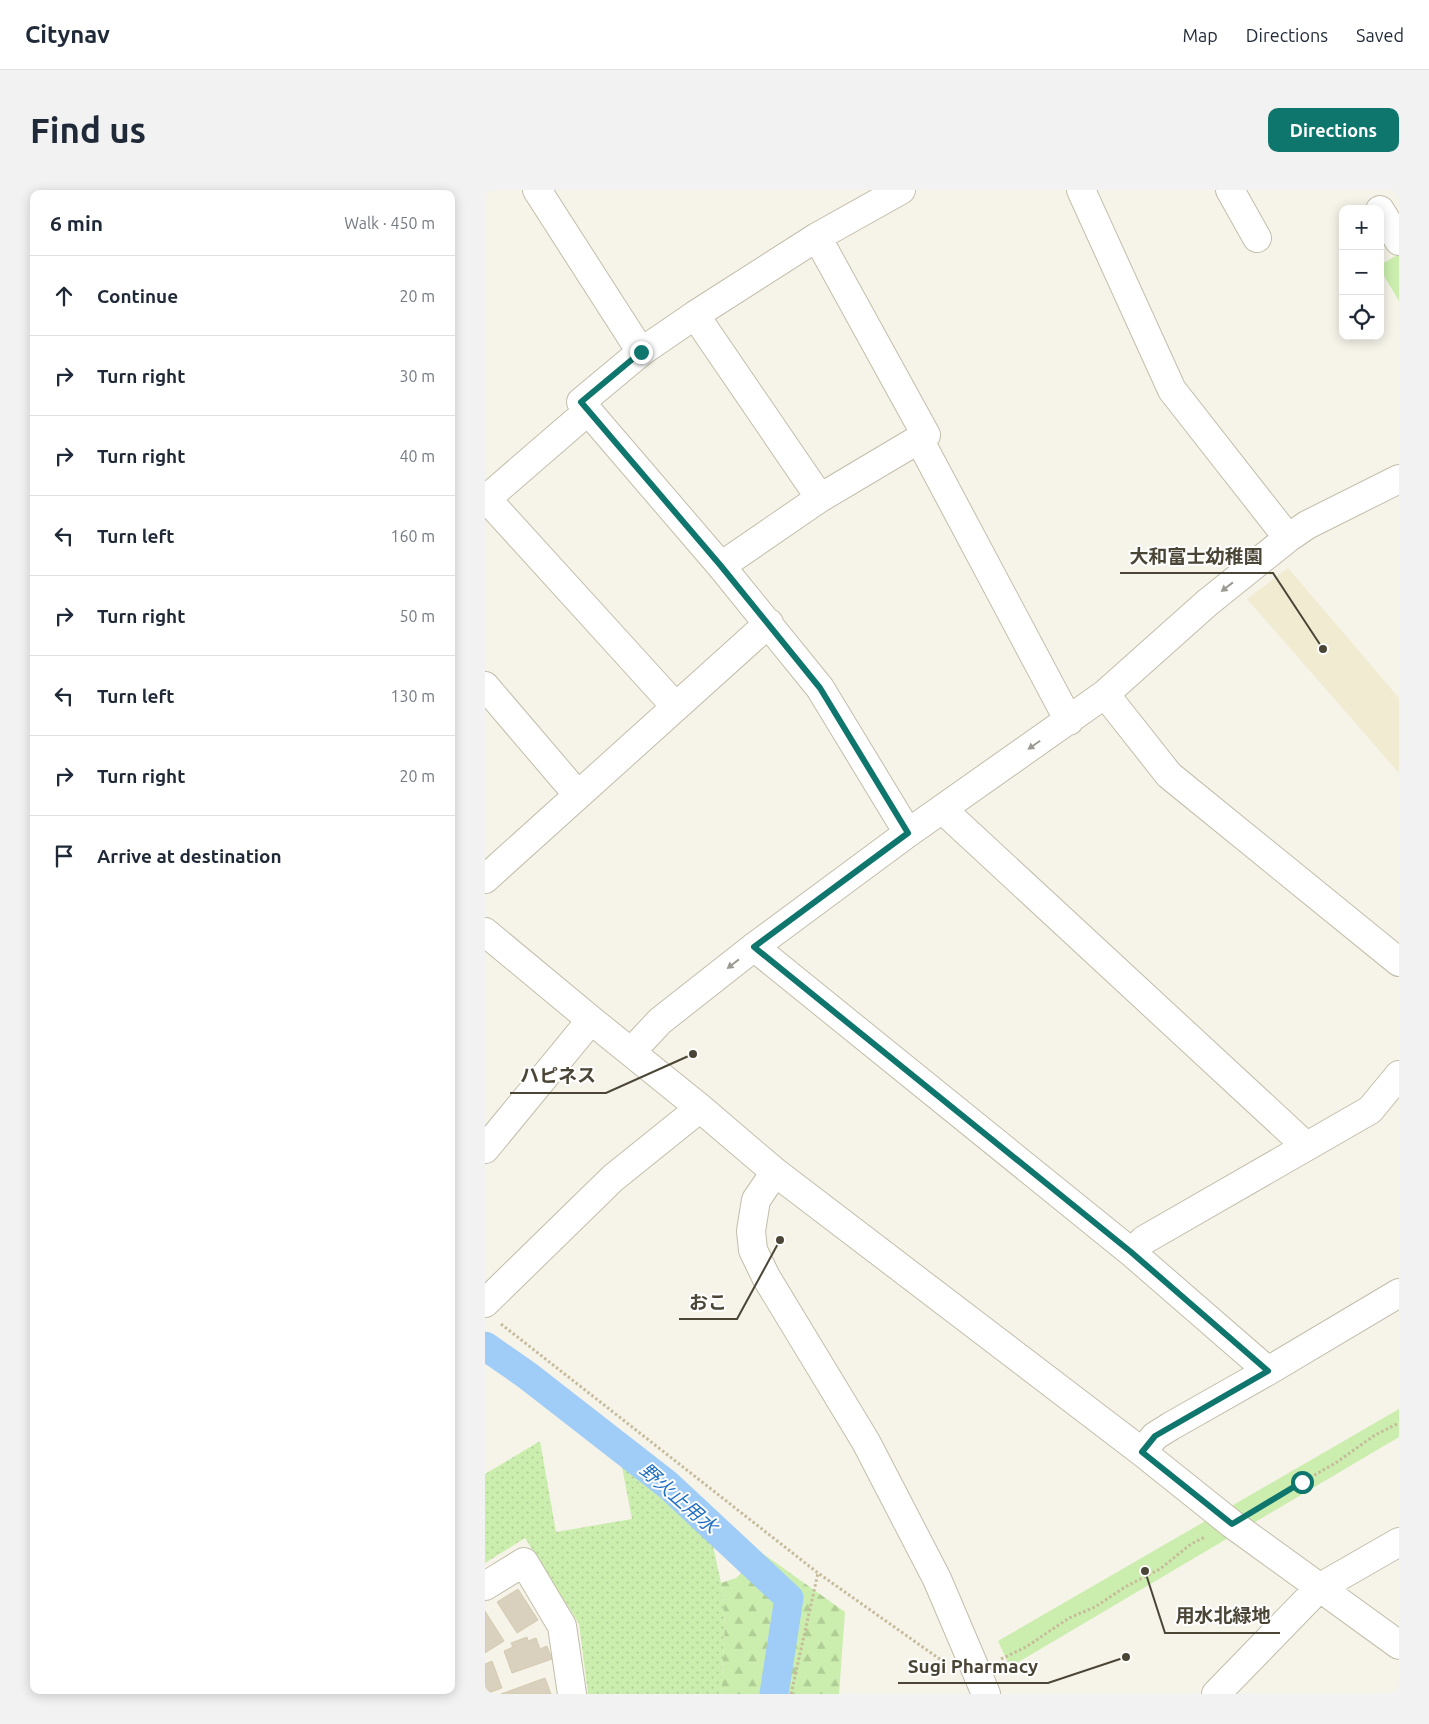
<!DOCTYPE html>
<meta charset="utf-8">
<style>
:root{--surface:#fff;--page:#f2f2f3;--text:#1f2937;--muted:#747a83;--line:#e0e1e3;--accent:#0f766e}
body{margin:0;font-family:Ubuntu,"Noto Sans JP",sans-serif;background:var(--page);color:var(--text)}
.controls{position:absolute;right:15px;top:15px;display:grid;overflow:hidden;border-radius:10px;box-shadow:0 2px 12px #0003}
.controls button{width:45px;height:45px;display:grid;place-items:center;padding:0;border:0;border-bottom:1px solid var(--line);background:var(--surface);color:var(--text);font:25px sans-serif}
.stop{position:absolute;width:15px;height:15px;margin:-11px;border:4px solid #0f766e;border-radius:50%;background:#fff}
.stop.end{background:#0f766e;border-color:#fff;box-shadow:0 1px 5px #0008}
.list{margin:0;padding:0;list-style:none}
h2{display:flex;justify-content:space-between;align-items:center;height:65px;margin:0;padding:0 20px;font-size:21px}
h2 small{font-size:16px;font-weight:400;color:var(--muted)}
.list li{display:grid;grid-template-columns:32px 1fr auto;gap:15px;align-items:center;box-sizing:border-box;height:80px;padding:0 20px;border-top:1px solid var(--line)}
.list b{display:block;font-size:19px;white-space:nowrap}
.list em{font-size:16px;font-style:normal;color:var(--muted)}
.icon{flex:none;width:28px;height:28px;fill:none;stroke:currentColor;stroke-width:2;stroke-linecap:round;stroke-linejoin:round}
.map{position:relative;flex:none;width:914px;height:1504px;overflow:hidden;border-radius:10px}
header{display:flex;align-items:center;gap:30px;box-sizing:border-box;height:70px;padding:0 25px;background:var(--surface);border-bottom:1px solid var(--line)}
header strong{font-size:24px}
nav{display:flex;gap:28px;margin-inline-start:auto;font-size:18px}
.intro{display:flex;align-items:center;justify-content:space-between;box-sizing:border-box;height:120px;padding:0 30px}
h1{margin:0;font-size:35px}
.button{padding:12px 22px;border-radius:10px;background:var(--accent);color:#fff;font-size:18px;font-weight:700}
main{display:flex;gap:30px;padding:0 30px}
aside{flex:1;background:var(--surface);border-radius:10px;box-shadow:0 2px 12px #0003}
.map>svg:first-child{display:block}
.education{fill:#f1ebd2}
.grass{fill:url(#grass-dots)}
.forest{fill:url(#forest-firs)}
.green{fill:#cbeeae}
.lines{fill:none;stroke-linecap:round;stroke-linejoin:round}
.canal{stroke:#a0ccf8;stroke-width:29}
.building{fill:#d9d1bd;stroke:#d5caaf}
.minor-casing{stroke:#c3bdaa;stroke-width:30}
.path{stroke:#c6bb9a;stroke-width:3;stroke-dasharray:2.5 2.5;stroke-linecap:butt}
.minor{stroke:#fff;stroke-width:28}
.oneway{fill:#9c9990}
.route{stroke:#0f766e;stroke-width:6}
.labels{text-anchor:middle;stroke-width:4;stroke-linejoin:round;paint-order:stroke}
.water-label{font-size:19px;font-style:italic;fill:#2270c4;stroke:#fff}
.leader{fill:none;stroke:#4b4536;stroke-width:2}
.callout-dot{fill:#4b4536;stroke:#fff;stroke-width:2}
.callout-label{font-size:19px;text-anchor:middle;font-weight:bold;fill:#4b4536;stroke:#fff;stroke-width:4;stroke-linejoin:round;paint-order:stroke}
</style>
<header>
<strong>Citynav</strong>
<nav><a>Map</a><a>Directions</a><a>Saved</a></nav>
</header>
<div class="intro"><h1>Find us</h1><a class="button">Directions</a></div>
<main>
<aside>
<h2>6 min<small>Walk · 450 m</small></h2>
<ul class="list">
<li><svg class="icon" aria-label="ahead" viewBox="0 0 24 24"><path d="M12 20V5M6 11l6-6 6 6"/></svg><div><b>Continue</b></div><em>20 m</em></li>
<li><svg class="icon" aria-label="right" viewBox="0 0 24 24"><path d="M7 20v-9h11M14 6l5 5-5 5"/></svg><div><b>Turn right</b></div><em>30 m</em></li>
<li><svg class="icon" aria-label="right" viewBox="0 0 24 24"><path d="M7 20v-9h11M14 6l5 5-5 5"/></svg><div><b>Turn right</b></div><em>40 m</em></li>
<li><svg class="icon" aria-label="left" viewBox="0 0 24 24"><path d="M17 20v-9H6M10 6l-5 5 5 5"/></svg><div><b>Turn left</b></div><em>160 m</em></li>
<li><svg class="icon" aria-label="right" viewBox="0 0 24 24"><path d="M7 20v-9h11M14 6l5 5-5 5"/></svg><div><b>Turn right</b></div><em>50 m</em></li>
<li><svg class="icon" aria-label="left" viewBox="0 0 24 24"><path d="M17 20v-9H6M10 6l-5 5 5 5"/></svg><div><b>Turn left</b></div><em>130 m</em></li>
<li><svg class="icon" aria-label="right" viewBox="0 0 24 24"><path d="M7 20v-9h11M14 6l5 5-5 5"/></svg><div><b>Turn right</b></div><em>20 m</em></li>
<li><svg class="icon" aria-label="arrive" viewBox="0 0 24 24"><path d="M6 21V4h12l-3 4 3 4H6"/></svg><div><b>Arrive at destination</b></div></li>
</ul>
</aside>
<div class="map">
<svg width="914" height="1504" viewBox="0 0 914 1504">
<defs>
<pattern id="grass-dots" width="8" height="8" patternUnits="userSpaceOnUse" patternTransform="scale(1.25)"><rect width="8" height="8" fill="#cbeeae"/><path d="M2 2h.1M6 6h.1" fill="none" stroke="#b0cd96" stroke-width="1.8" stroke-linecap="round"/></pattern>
<pattern id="forest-firs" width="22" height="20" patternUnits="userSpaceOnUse" patternTransform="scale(1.25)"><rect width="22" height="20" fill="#cbeeae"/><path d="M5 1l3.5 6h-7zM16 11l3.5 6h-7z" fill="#b0cd96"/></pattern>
</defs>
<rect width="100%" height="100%" fill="#f6f3e9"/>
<path class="education" d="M803,378L914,508V583L762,409Z"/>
<path class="grass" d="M55,1251L71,1342L147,1329L135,1267L224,1337L236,1393L240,1434L236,1504H103L94,1434L40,1348L0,1373V1284Z"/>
<path class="forest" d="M277,1363L360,1422L354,1504H236L240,1434L236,1393L251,1388Z"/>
<path class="green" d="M914,64V111L895,79V75Z
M914,1219V1247L525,1477L513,1451Z"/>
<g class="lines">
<path class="canal" d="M0,1156L43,1186L183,1295L304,1408L289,1504"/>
</g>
<path class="building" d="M33,1399L53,1430L32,1443L12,1412Z
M0,1421L19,1451L0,1463Z
M42,1447L43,1451L51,1448L55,1459L62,1456L67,1469L27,1483L19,1461L28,1457L26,1453Z
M7,1471L17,1498L0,1504V1474Z
M60,1488L66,1504H16Z"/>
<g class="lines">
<g class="minor-casing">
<path id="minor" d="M52,0L156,162
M596,0L687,200L803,348
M745,0L772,48
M895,20L914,51
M210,125L335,308
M103,221L236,376L335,498L423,643
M434,249L584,531
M0,307L191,517
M0,310L103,221L96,212L156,162L210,125L332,47L416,0
M236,376L335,308L441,245L332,47
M0,496L93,605
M620,504L684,585L914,772
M457,619L821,956
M0,689L284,433
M0,742L106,830L215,918L290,982L657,1262L747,1334L914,1455
M269,757L646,1062L783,1181
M146,862L175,831L269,757L423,643L620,504L722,413L803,348L822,335L914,289
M0,959L106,830
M290,982L271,1010L266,1041L268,1060L281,1087L381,1252L452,1389L501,1504
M646,1062L659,1050L885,920L914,885
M0,1113L128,988L215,918
M657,1262L670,1246L686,1236L783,1181L914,1103
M0,1396L39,1372L77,1436L87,1504
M731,1504L834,1398L914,1352"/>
</g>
<path class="path" d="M16,1134L333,1383L456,1470
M773,1318L852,1272L890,1245L914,1233
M516,1469L541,1457L584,1428L610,1417L640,1397L675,1379L706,1354L720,1347
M306,1504L333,1383"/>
<use href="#minor" class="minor"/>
</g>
<defs><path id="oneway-solid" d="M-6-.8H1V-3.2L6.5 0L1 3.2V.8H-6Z" transform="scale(1.25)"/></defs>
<g class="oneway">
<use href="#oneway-solid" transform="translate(742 397) rotate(142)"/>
<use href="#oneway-solid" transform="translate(549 555) rotate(145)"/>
<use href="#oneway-solid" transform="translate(248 774) rotate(142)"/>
</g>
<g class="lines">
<path class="route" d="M156,162L96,212L236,376L335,498L423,643L269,757L646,1062L783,1181L670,1246L657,1262L747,1334L817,1292"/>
</g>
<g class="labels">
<g class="water-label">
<text transform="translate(194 1308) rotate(41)" y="7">野火止用水</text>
</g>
</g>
<path class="leader" d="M838 459L788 383H635M208 864L121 903H25M295 1050L252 1129H194M660 1381L680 1443H795M641 1467L563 1493H413"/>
<g class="callout-dot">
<circle cx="838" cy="459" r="5"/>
<circle cx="208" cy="864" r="5"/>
<circle cx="295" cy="1050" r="5"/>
<circle cx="660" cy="1381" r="5"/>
<circle cx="641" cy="1467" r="5"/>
</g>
<g class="callout-label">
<text x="711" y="373">大和富士幼稚園</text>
<text x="73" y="892">ハピネス</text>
<text x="223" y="1119">おこ</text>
<text x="738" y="1432">用水北緑地</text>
<text x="488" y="1483">Sugi Pharmacy</text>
</g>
</svg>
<div class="controls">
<button>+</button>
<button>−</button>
<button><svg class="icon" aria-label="locate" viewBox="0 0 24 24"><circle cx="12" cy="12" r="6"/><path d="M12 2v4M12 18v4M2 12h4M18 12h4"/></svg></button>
</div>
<div class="stop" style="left:817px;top:1292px"></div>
<div class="stop end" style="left:156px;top:162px"></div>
</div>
</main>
